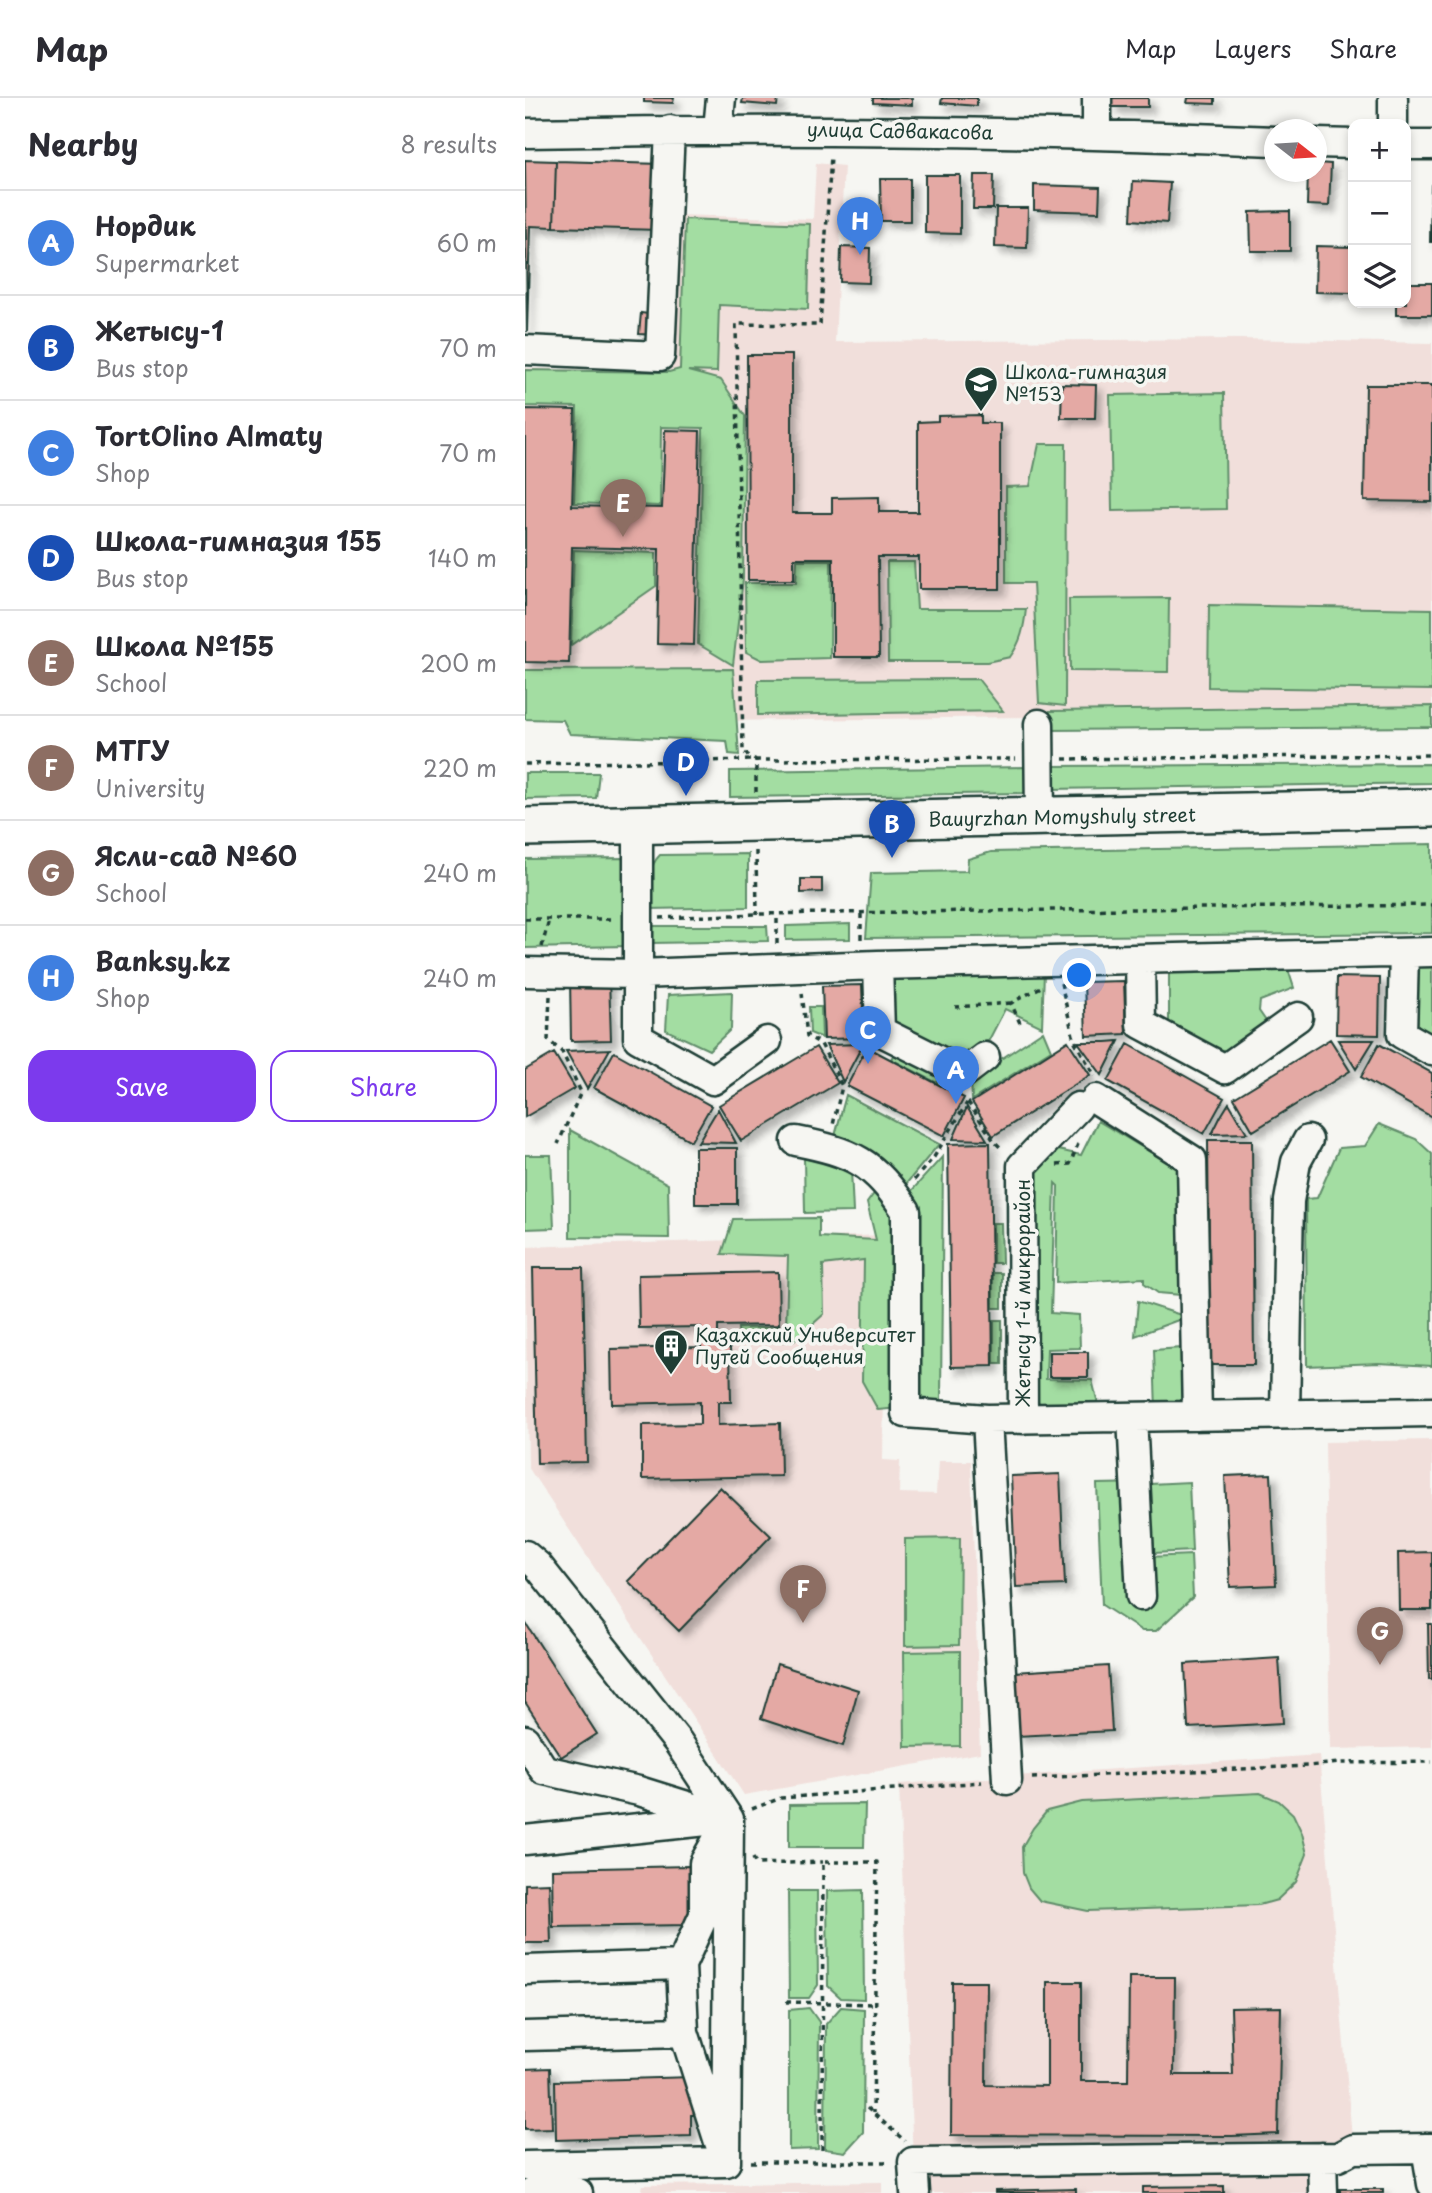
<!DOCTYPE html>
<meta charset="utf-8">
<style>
:root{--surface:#fff;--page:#f7f7f7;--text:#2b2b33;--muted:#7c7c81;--line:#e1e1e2;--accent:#7c3aed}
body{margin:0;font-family:"Playpen Sans",sans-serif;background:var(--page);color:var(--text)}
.controls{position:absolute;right:21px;top:21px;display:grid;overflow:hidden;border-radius:14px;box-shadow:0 4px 10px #0003}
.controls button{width:63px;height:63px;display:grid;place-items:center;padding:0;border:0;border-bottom:2px solid var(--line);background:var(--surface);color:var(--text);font:35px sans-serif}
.compass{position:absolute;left:739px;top:21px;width:63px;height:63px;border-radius:50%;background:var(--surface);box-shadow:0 4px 10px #0003;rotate:107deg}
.you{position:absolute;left:555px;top:878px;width:24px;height:24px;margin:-18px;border:5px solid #fff;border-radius:50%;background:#1a73e8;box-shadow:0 0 0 10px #1a73e833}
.badge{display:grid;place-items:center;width:46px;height:46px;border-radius:50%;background:var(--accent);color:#fff;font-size:23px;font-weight:700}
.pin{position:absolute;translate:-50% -58px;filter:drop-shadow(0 2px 4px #0008)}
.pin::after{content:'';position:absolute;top:37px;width:24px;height:21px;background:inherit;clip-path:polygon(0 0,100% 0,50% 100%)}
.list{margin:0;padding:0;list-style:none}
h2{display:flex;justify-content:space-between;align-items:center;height:91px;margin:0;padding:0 28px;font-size:30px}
h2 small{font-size:23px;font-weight:400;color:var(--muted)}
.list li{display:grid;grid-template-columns:46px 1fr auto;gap:21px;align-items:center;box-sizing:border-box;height:105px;padding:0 28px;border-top:2px solid var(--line)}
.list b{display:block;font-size:26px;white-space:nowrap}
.list p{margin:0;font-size:23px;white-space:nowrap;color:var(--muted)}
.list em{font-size:23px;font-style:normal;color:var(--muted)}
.actions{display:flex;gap:14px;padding:21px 28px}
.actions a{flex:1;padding:16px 0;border:2px solid var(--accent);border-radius:21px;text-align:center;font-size:24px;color:var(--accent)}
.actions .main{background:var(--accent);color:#fff}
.icon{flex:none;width:38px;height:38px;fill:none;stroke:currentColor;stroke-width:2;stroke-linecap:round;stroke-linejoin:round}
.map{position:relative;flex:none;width:907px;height:2095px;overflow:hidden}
header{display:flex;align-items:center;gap:42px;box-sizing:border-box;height:98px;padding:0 35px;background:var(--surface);border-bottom:2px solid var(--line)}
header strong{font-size:33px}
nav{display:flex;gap:38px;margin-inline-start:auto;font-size:24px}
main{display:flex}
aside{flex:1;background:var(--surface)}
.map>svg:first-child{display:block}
.built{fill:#f1dfdb}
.green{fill:#a3dda2;stroke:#618d6b;stroke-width:2}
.building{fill:#e4a9a4;stroke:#1f3d34;stroke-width:2;filter:url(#shadow)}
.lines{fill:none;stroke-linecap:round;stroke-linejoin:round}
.minor-casing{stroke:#1f3d34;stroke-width:33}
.major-casing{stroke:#1f3d34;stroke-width:42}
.path{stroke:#1f3d34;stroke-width:3.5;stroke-dasharray:5 5;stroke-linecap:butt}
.minor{stroke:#f6f6f2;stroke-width:28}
.major{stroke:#f6f6f2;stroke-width:37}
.labels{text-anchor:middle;stroke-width:7;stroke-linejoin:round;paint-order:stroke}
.street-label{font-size:19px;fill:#1f3d34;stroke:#f6f6f2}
.poi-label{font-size:19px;fill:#1f3d34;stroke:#f6f6f2;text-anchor:start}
</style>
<header>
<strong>Map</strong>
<nav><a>Map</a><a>Layers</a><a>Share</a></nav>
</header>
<main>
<aside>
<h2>Nearby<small>8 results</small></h2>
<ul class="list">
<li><span class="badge" style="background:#3f7fe0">A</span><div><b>Нордик</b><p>Supermarket</p></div><em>60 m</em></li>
<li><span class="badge" style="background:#1a4fb4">B</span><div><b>Жетысу-1</b><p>Bus stop</p></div><em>70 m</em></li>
<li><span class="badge" style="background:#3f7fe0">C</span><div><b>TortOlino Almaty</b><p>Shop</p></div><em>70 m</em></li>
<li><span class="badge" style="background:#1a4fb4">D</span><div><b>Школа-гимназия 155</b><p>Bus stop</p></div><em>140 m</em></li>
<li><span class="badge" style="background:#8d6e63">E</span><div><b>Школа №155</b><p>School</p></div><em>200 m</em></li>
<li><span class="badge" style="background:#8d6e63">F</span><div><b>МТГУ</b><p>University</p></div><em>220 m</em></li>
<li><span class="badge" style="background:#8d6e63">G</span><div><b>Ясли-сад №60</b><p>School</p></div><em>240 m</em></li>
<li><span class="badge" style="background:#3f7fe0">H</span><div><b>Banksy.kz</b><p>Shop</p></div><em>240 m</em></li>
</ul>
<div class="actions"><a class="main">Save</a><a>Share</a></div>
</aside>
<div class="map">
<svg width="907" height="2095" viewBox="0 0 907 2095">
<defs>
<filter id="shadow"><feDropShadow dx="6" dy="6" stdDeviation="3.5" flood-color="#0004"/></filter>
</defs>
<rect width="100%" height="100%" fill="#f6f6f2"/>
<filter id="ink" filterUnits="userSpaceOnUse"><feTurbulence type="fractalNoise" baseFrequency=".0143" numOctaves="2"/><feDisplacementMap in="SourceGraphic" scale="14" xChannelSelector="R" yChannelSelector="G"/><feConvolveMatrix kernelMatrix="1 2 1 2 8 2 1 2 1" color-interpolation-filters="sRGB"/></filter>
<g filter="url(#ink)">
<path class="built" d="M291,65L319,68L310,244L713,241L907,245V614L194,623L0,608V270L145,274L150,117L288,121Z
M361,1137L358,1362L375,1363L374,1395L411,1396L413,1363H446L455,1655L219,1697L3,1369L0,1149Z
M907,1342V1649L805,1651L800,1344Z
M794,1657L828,2051L388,2064L374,1686Z
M791,2069V2095H404L403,2077Z
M357,2084V2095H116L118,2087Z"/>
<path class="green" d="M160,121L285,126L283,211L194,207L192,274L163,273L196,282L220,318L218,481L208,567L173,546L178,330L136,329L135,408L49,405L52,309L0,308V272L144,274L155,271Z
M699,295L701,411L587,413L585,297Z
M514,346H541L540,608L514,605L508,485H481V389L505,388Z
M49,452L131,455V488L46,547Z
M272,462H306L305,560L237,562L221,554L220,485H271Z
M362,464H389L392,511H501C499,530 496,544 485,559L462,564H363Z
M644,500L643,574L545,573L544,501Z
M684,507L907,511V592L683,589Z
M208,571L214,657L204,656L202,643L45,636L38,622L0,621V572Z
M453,581L478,613L233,617V582Z
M907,608V629L525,632V613Z
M907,666V685L525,691V668Z
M504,669V695L205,699V673Z
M0,675H74L71,700L0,701Z
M907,746V835L341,840L346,775L442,773L443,761L466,754Z
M223,756V809L125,811C125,794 121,770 135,757Z
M104,760V848L0,850V761Z
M325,826V841L261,842V828Z
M128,828H242L243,843L127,845Z
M894,859H907V941L892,932Z
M761,865L769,890L735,903L734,913L745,929L706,956L644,928V870Z
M519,874L517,929L480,911L464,942L430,960L366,930L363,876Z
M207,894L206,931L184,952L141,932L143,897Z
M284,909H296L297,940L285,935Z
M518,933L526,952L447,1002L446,981Z
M373,948L418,972L412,985L366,961Z
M321,997L414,1046L376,1092L310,1038Z
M573,1023L662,1076L666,1313H631L629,1252L656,1250V1221L610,1238L613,1203L656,1217V1197L633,1195L619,1185V1180L531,1185L533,1088L530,1085L526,1215L554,1217L555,1250L522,1251L521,1281L567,1282L575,1313L493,1314L492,1081L515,1048L556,1057Z
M854,1026L891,1041L907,1056V1268L853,1265L782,1268L781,1101L792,1100L814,1050L840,1048Z
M45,1032L143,1086L144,1140L45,1139Z
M0,1057H26L29,1130L0,1131Z
M418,1058L416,1303L389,1304L380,1100Z
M279,1060L326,1071L328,1114L280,1115Z
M353,1090L376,1113L374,1310L353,1312L337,1283L339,1162L298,1167L299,1216L269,1243L214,1245L213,1230L261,1229L263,1158L197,1156L208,1121L294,1120V1139L351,1142L342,1105Z
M468,1125H476L477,1165H468Z
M468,1175H477V1210H468Z
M469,1222H477V1266H469Z
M664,1384L667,1453L629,1455L625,1386Z
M620,1385L623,1459L666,1457L668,1499L631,1533H617L577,1507L572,1386Z
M435,1440L434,1547L380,1548V1441Z
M435,1553V1648L380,1649L379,1554Z
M735,1695L754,1703L768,1716L777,1735L782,1756L771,1784L752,1802L734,1807L563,1813L515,1803L504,1790L498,1775L497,1749L508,1730L522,1713L557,1704Z
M340,1706L339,1749H264V1707Z
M338,1792L339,1901L316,1900L303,1888L302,1793Z
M263,1793H292L293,1887L284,1900H264Z
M316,1909L339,1911L338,2034L320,2054L300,2051L301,1926Z
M284,1910L294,1924L293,2051L264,2052V1912Z"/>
<path class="building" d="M119,0H149L148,5L119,4Z
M218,0H253L252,8L217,5Z
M348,0H387V7L348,5Z
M417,0H452V8L416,5Z
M587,0H623V9H587Z
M663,0H690V6L662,5Z
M0,62L31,63L29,129L5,128L2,234Z
M31,63L137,66L134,132L29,129Z
M792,65L806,66L804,108L782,107L783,74H792Z
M400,77H435V136L400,135Z
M449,77H469L468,111H448Z
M355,81H385V123H356Z
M608,83L645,85L642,125L606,122Z
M509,87L575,89L574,114L509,112Z
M906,87H907V144H905Z
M471,110H503L502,150L470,149Z
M765,113V153H726L725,114Z
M791,148L828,149V195L790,194Z
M316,149L345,150L344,185L315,184Z
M881,185H907V217H871V205H881Z
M116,215L131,217L129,237L114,236Z
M222,257H267V415H307V400L354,399V414H393V324L413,323V318L456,317V325H475V491H394V459H353L354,559H308V460H269V482H223Z
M537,286L571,287L570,320H536Z
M841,287H907V404L839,403Z
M0,311L50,312L47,408L137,410L140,332L175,333L169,547L132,546L134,451L47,449L44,565L0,564Z
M276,781H297V794L276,795Z
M84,879L86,942L46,943L45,880Z
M812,879L855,880L854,937L811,936Z
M599,883L601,936L561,938L559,884Z
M337,887L339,940L299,941L297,888Z
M805,941L825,973L728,1033L709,1000Z
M813,942H849L831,971Z
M543,943L565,977L468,1038L447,1004Z
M594,943L577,977L553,944H581Z
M338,946L318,984L301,947Z
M603,946L699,1000L679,1036L583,983Z
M854,946L907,975V1019L836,979Z
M291,949L313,985L216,1043L194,1007Z
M342,949L439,1000L419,1038L322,988Z
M85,951L62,991L41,953Z
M89,954L186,1008L166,1043L69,990Z
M29,955L50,990L0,1019V972Z
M704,1005L722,1035L687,1036L696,1018Z
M442,1009L445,1014L462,1042L428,1041Z
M193,1011L211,1045L173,1044L188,1019Z
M683,1042H727L729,1267H685Z
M465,1045L468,1268L426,1269L423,1046Z
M170,1050H212V1106H170Z
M8,1170H58L62,1364L12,1365Z
M253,1174L254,1227L193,1228V1250H205L206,1304H193V1327L255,1325L256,1378L117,1381V1327L175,1326V1304L87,1306L86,1251L176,1249V1229L114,1230L113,1177Z
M524,1254H563V1279H524Z
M535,1376L540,1487L491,1489L486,1378Z
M746,1376L751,1487L705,1489L700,1378Z
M195,1389L246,1438L154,1533L103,1483Z
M907,1454V1512H874L873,1455Z
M0,1524L72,1636L36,1659L0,1604Z
M903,1526H907V1581H904Z
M754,1560L758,1625L663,1630L660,1566Z
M252,1566L333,1592L318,1648L236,1621Z
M583,1568L587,1633L492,1638L489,1574Z
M164,1768L165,1786H169L170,1808H164V1827L28,1829L27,1771Z
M24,1785L26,1845H0V1786Z
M604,1879H650L649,1977H708L706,1910L756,1909L753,2036L707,2038L426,2037L427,1884H462L461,1987L522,1988V1884H556V1983H603Z
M25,1970L27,2030L0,2031V1971Z
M167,1979L171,2017H166V2038L31,2042L30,1983Z
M699,2088V2095H618V2089Z
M551,2091V2095H470V2093Z
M815,2091H858V2095H815Z"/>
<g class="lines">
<g class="minor-casing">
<path id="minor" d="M868,26V0
M193,31L196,0
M0,35C250,30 500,33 750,43
M572,36V0
M792,45L828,46
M881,47H907
M0,252L135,258L145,32
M514,626L515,719
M113,728V940L188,982L242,943
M879,855L877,936L907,953
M615,861L616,926L700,971L773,919
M353,867L355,933L439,975L460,959
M0,874L114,876L353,867L907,854
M571,1001L667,1062L672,1318
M271,1043C327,1054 350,1064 381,1113V1315L462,1321L907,1314
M760,1316L764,1103L771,1064L783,1042
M607,1319L616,1498
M462,1321L482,1682
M498,1321L497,1068L553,1009
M0,1457L13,1468L153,1644L204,1721L201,2064
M0,1642L19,1672L114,1693L204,1721
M0,1742L191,1722
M156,1867L179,1817V1765L203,1723
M0,1872L156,1867L159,1934L0,1938
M159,1934L194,2044
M901,2050L907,2086
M797,2059L798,2095
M0,2068L201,2064
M7,2095L29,2088L53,2095
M390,2095L388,2064L813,2059L828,2051L907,2050"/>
</g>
<g class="major-casing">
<path id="major" d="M0,729L907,710"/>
</g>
<path class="path" d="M538,661L907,657
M0,666L231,662L491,661
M231,694V662L218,654L211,226L295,227L306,58
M231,753L232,816
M336,816V845
M135,820L232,816L907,807
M0,821H89
M252,846V817
M17,849L24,821
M536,885L549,942L570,978
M277,895L282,938L296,946L317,988L308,1027
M25,898L23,942L37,954L56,994L33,1046
M430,909L486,905
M495,925L486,905L516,889
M443,1004L469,1043L478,1052
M532,1067L545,1066L553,1046
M389,1082L409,1059L442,1005
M507,1680L783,1668L813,1665L907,1664
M227,1711L256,1700L457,1684
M228,1760L231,1766L298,1764
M261,1904L350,1906
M342,2010L380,2043
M297,2052L298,1764H352L348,2015
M226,2064H365"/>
<use href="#minor" class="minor"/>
<use href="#major" class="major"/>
</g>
</g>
<defs>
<g id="school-pin" transform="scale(1.75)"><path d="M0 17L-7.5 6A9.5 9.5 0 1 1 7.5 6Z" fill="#1f3d34" stroke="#f6f6f2"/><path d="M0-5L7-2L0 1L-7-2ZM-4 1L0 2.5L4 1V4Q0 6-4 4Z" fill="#fff"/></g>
<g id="building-pin" transform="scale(1.75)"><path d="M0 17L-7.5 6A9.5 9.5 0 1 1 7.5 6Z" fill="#1f3d34" stroke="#f6f6f2"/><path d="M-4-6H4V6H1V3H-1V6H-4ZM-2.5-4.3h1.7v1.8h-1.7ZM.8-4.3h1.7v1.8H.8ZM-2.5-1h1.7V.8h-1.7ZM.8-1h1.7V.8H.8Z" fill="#fff"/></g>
</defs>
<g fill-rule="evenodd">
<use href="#school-pin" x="456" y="285"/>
<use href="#building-pin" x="146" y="1248"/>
</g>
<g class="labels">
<g class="street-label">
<text transform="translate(375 33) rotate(1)" y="7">улица Садвакасова</text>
<text transform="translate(537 719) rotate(-1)" y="7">Bauyrzhan Momyshuly street</text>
<text transform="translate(498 1195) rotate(-90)" y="7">Жетысу 1-й микрорайон</text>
</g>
<g class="poi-label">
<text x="480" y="281">Школа-гимназия<tspan x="480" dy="22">№153</tspan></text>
<text x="170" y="1244">Казахский Университет<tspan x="170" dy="22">Путей Сообщения</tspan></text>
</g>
</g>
</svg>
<div class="controls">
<button>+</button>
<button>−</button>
<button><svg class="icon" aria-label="layers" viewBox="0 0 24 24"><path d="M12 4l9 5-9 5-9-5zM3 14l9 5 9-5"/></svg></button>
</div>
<svg class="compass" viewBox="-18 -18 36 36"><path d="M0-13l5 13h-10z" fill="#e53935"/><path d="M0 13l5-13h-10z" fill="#7c7c81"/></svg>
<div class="you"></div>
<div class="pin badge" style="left:431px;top:1006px;background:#3f7fe0">A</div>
<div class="pin badge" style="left:367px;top:760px;background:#1a4fb4">B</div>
<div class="pin badge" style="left:343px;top:966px;background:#3f7fe0">C</div>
<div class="pin badge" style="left:161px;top:698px;background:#1a4fb4">D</div>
<div class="pin badge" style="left:98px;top:439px;background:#8d6e63">E</div>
<div class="pin badge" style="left:278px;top:1525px;background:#8d6e63">F</div>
<div class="pin badge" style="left:855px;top:1567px;background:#8d6e63">G</div>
<div class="pin badge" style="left:335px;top:157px;background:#3f7fe0">H</div>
</div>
</main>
